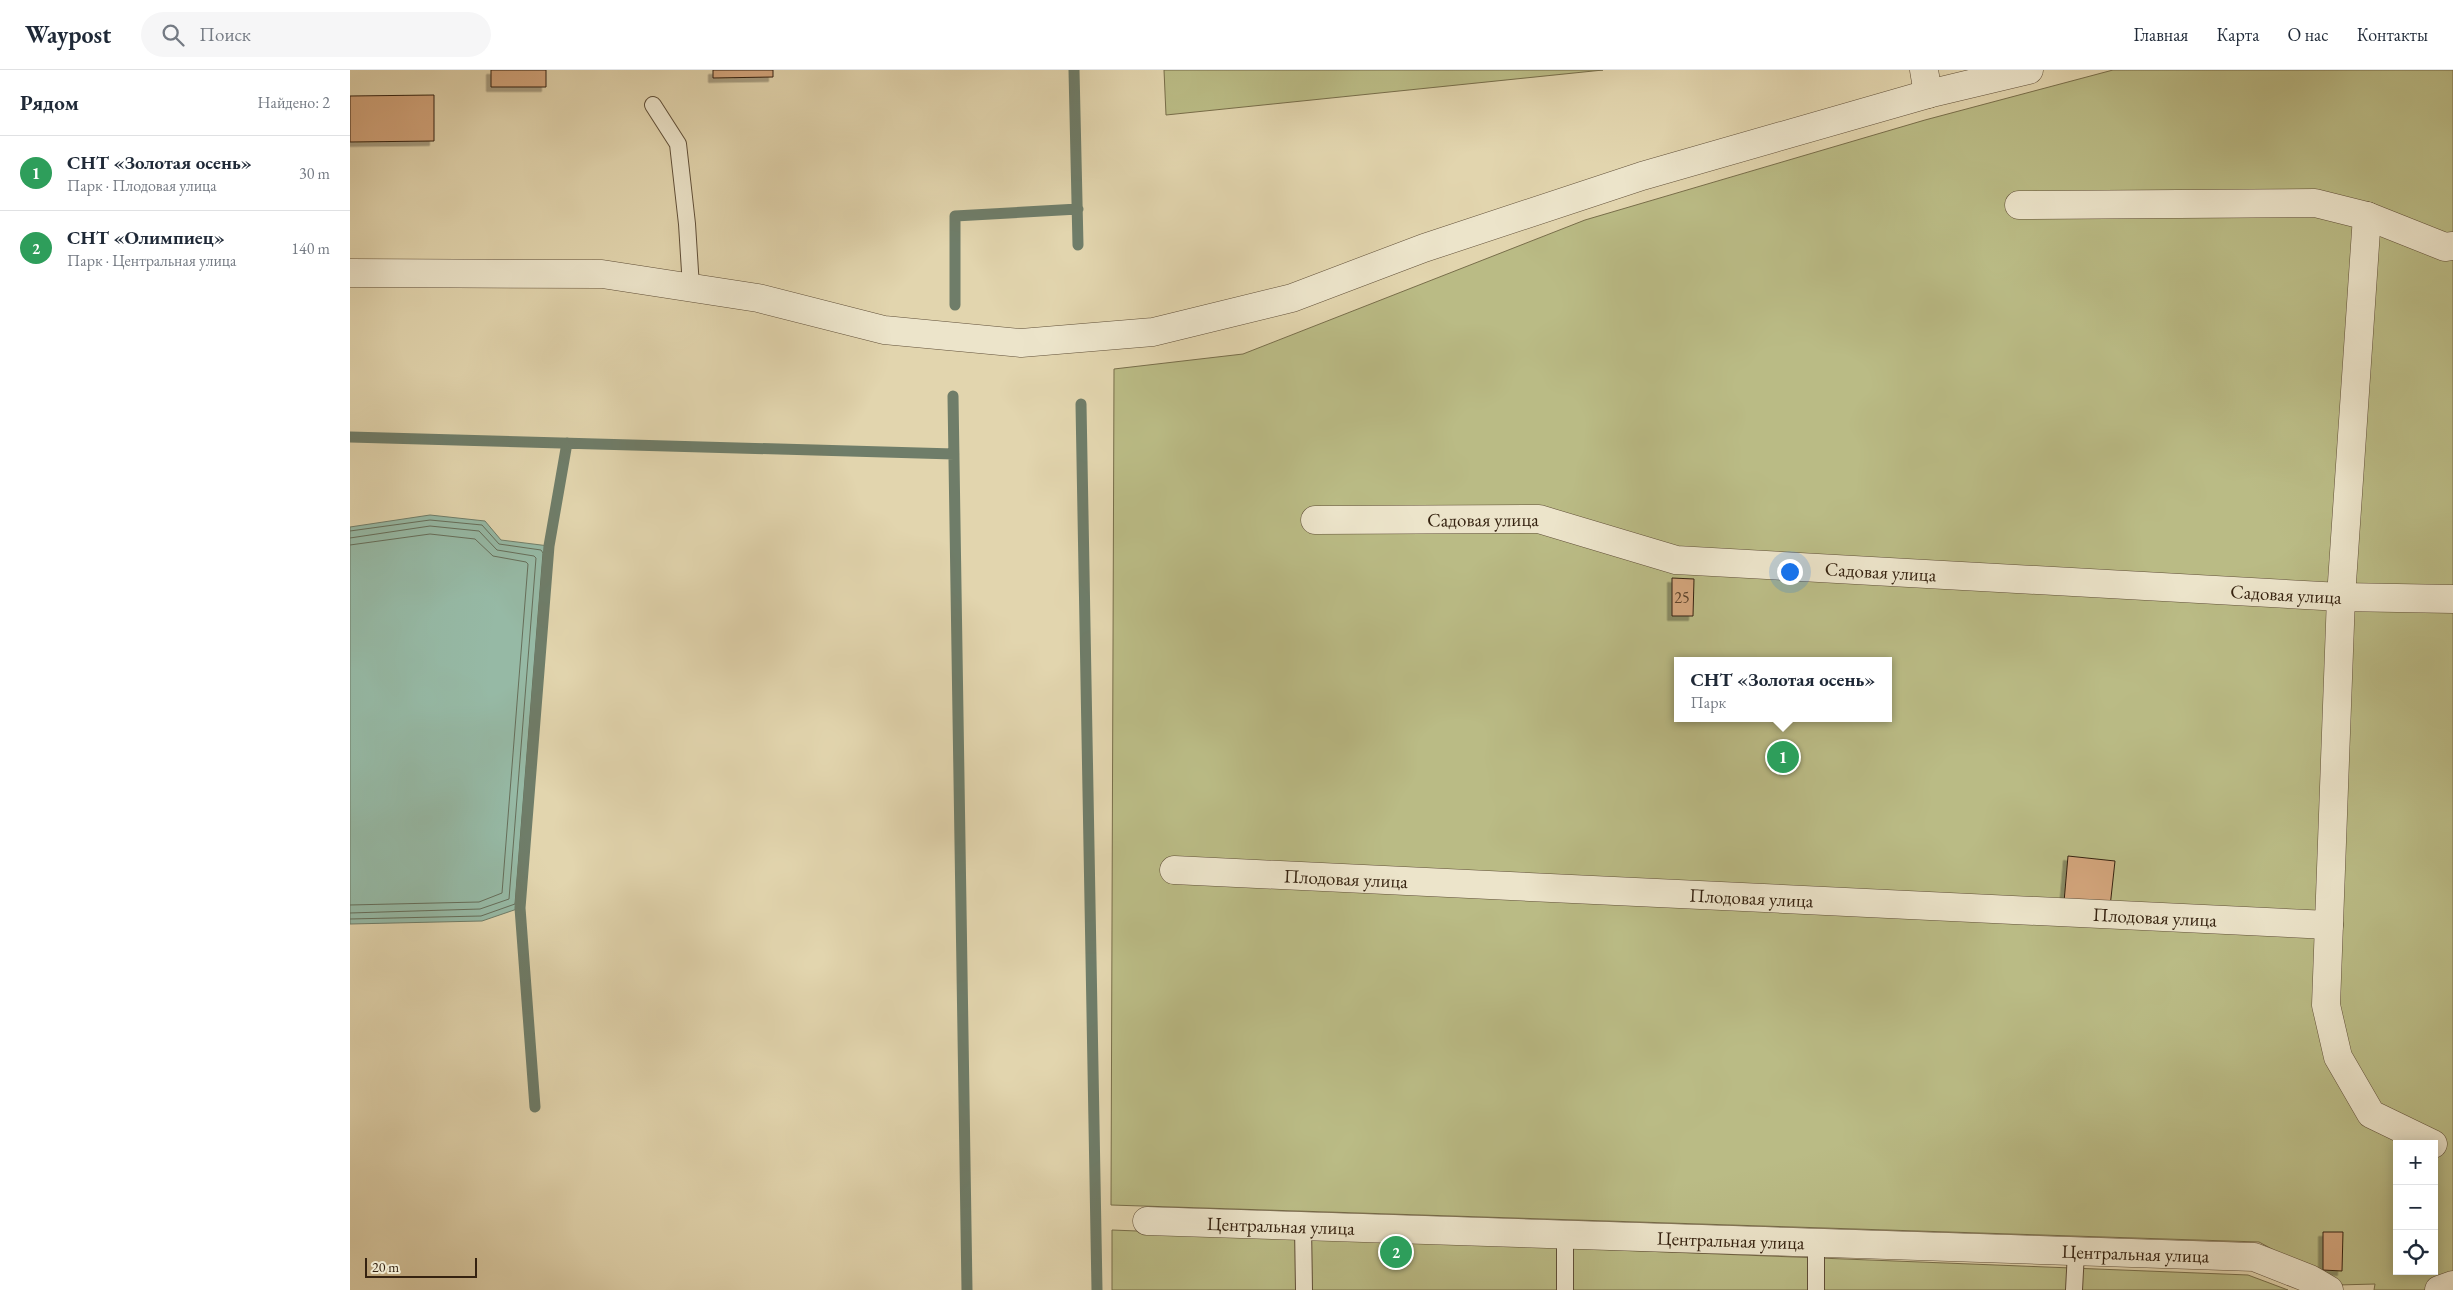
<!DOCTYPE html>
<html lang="ru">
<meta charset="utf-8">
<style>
:root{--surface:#fff;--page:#f6f6f7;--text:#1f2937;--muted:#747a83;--line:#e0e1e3;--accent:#1a73e8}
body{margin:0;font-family:"EB Garamond",serif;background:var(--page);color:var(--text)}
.controls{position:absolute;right:15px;bottom:15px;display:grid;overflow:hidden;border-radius:0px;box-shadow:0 2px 12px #0003}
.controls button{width:45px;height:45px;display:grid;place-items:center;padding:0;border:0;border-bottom:1px solid var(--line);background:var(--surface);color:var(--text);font:25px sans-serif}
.scale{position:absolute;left:15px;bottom:12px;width:112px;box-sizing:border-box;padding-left:5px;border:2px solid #352210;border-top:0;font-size:14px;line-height:18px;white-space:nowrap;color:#352210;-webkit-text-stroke:4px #ece4ca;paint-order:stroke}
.you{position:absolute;left:1439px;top:501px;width:18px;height:18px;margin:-12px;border:4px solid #fff;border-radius:50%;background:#1a73e8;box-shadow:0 0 0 8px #1a73e833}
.badge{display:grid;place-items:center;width:32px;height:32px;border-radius:50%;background:var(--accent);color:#fff;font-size:16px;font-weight:700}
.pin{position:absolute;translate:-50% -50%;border:2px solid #fff;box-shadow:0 1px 5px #0006}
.popup{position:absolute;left:1324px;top:587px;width:218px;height:65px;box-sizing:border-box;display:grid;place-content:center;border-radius:0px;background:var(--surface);filter:drop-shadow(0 1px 4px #0005);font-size:16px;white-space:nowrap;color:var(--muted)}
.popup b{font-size:19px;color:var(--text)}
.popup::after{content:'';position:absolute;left:50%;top:100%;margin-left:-10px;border:10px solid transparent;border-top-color:var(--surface)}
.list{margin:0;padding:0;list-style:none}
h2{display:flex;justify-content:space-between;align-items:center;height:65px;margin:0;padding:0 20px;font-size:21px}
h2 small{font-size:16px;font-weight:400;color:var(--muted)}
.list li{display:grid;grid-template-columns:32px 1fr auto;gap:15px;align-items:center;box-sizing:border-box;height:75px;padding:0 20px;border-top:1px solid var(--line)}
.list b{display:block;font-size:19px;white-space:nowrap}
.list p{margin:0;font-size:16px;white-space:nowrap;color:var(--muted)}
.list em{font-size:16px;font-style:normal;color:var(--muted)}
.icon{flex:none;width:28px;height:28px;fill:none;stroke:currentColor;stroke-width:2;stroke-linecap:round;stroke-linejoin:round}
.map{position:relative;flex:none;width:2103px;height:1220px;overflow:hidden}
header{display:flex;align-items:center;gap:30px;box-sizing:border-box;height:70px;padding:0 25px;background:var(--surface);border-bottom:1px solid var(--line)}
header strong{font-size:24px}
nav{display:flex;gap:28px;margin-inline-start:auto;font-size:18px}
.search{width:350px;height:45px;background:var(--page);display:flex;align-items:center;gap:12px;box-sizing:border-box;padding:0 18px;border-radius:28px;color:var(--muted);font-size:19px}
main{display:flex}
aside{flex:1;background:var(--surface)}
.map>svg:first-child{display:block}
.green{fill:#babb85;stroke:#786e4a;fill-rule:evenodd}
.water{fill:#96b9a5;stroke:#6f7d69}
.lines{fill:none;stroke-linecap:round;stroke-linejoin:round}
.shore{stroke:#666e5a;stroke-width:1}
.stream{stroke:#6f7d69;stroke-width:11}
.building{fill:#d3a57c;stroke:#352210;filter:url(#shadow)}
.service-casing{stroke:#604f38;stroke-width:18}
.minor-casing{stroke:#604f38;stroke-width:29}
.service{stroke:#ece4ca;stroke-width:16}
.minor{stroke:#ece4ca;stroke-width:28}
.labels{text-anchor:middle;stroke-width:4;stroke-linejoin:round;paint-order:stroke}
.number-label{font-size:16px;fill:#5c432b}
.street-label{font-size:19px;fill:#352210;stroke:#ece4ca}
</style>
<header>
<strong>Waypost</strong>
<div class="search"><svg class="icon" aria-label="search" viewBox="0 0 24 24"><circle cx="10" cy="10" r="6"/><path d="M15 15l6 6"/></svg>Поиск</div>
<nav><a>Главная</a><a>Карта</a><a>О нас</a><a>Контакты</a></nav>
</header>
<main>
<aside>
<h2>Рядом<small>Найдено: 2</small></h2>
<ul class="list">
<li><span class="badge" style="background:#2e9e5b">1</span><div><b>СНТ «Золотая осень»</b><p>Парк · Плодовая улица</p></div><em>30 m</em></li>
<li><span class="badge" style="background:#2e9e5b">2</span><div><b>СНТ «Олимпиец»</b><p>Парк · Центральная улица</p></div><em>140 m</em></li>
</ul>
</aside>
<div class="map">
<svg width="2103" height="1220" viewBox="0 0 2103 1220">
<defs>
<filter id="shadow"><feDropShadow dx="-4.5" dy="4.5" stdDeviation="0" flood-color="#0004"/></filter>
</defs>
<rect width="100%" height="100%" fill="#e2d5ae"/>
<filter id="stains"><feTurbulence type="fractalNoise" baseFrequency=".004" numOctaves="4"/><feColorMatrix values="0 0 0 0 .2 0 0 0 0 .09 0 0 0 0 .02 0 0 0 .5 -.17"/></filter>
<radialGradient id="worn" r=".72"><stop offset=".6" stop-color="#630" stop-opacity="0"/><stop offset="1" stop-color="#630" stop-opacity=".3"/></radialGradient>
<path class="green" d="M814,0H1253L816,45Z
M1763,0H2103V1220H2024L2025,1214L1988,1215L1909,1172L761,1135L764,299L893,284L1235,150L1575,50ZM1328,591H1538V648H1328ZM2047,1074H2084V1201H2047Z
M762,1160L1898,1205L1938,1220H762Z"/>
<path class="water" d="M80,445L135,451L151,470L199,476L170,838L132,851L0,854V457Z"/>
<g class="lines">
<path class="shore" d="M0,461L80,450L132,455L149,474L191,480L193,483L165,834L131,846L0,849
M0,468L80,456L129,461L147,480L184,486L186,488L159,829L130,839L0,843
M0,475L80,464L125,469L143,486L176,492L178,494L152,823L129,832L0,835"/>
<path class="stream" d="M724,0L728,175
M605,235V146L728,139
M603,326L617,1220
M731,334L747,1220
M0,367L604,384
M185,1037L170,838L199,476L217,373"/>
</g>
<path class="building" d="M141,0H196V17H141Z
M363,0H423V7L363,8Z
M84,25V71L0,72V26Z
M1322,508L1344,509L1343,546H1322Z
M1718,786L1765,791L1760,837L1714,832Z
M1973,1162H1993L1992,1201L1973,1200Z"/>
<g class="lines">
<g class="service-casing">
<path id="service" d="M303,35L328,74L337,154L341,217
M953,1156L954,1220
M1215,1165V1220
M1466,1173V1220
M1724,1220L1726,1182"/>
</g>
<g class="minor-casing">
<g id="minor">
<path d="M1574,0L1578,24"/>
<path d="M1669,135L1965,133L2017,146L2095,177L2103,176"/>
<path d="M2017,146L1991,527L1976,935L1988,987L2021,1044L2083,1074"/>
<path d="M0,203L252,204L408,228L534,260L671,273L803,262L942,228L1074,178L1292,106L1578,24L1679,0"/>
<path id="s1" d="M965,450L1189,449L1326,490L1991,527L2103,529"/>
<path id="s2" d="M824,800L1979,855"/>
<path id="s3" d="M797,1151L1904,1187L1960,1209L1979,1220"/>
<path d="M2089,1220L2103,1215"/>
</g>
</g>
<use href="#service" class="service"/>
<use href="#minor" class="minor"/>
</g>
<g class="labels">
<g class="number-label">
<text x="1332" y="533">25</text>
</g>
<g class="street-label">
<text dy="7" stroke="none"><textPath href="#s1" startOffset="168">Садовая улица</textPath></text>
<text dy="7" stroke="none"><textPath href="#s1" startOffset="572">Садовая улица</textPath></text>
<text dy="7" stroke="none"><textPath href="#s1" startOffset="978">Садовая улица</textPath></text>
<text dy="7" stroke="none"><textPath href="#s2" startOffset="172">Плодовая улица</textPath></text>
<text dy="7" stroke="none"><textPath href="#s2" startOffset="578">Плодовая улица</textPath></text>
<text dy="7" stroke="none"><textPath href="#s2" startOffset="982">Плодовая улица</textPath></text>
<text dy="7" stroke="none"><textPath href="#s3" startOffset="134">Центральная улица</textPath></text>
<text dy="7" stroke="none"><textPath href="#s3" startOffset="584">Центральная улица</textPath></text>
<text dy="7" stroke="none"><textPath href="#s3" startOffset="989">Центральная улица</textPath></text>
</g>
</g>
<rect width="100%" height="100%" filter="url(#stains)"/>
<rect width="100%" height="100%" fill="url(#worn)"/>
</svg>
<div class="controls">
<button>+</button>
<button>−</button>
<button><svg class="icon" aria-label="locate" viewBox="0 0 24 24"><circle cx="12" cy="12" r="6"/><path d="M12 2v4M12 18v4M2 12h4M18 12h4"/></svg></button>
</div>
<div class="scale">20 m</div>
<div class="you"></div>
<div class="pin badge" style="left:1433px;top:687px;background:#2e9e5b">1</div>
<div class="popup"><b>СНТ «Золотая осень»</b>Парк</div>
<div class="pin badge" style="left:1046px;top:1182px;background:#2e9e5b">2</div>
</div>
</main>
